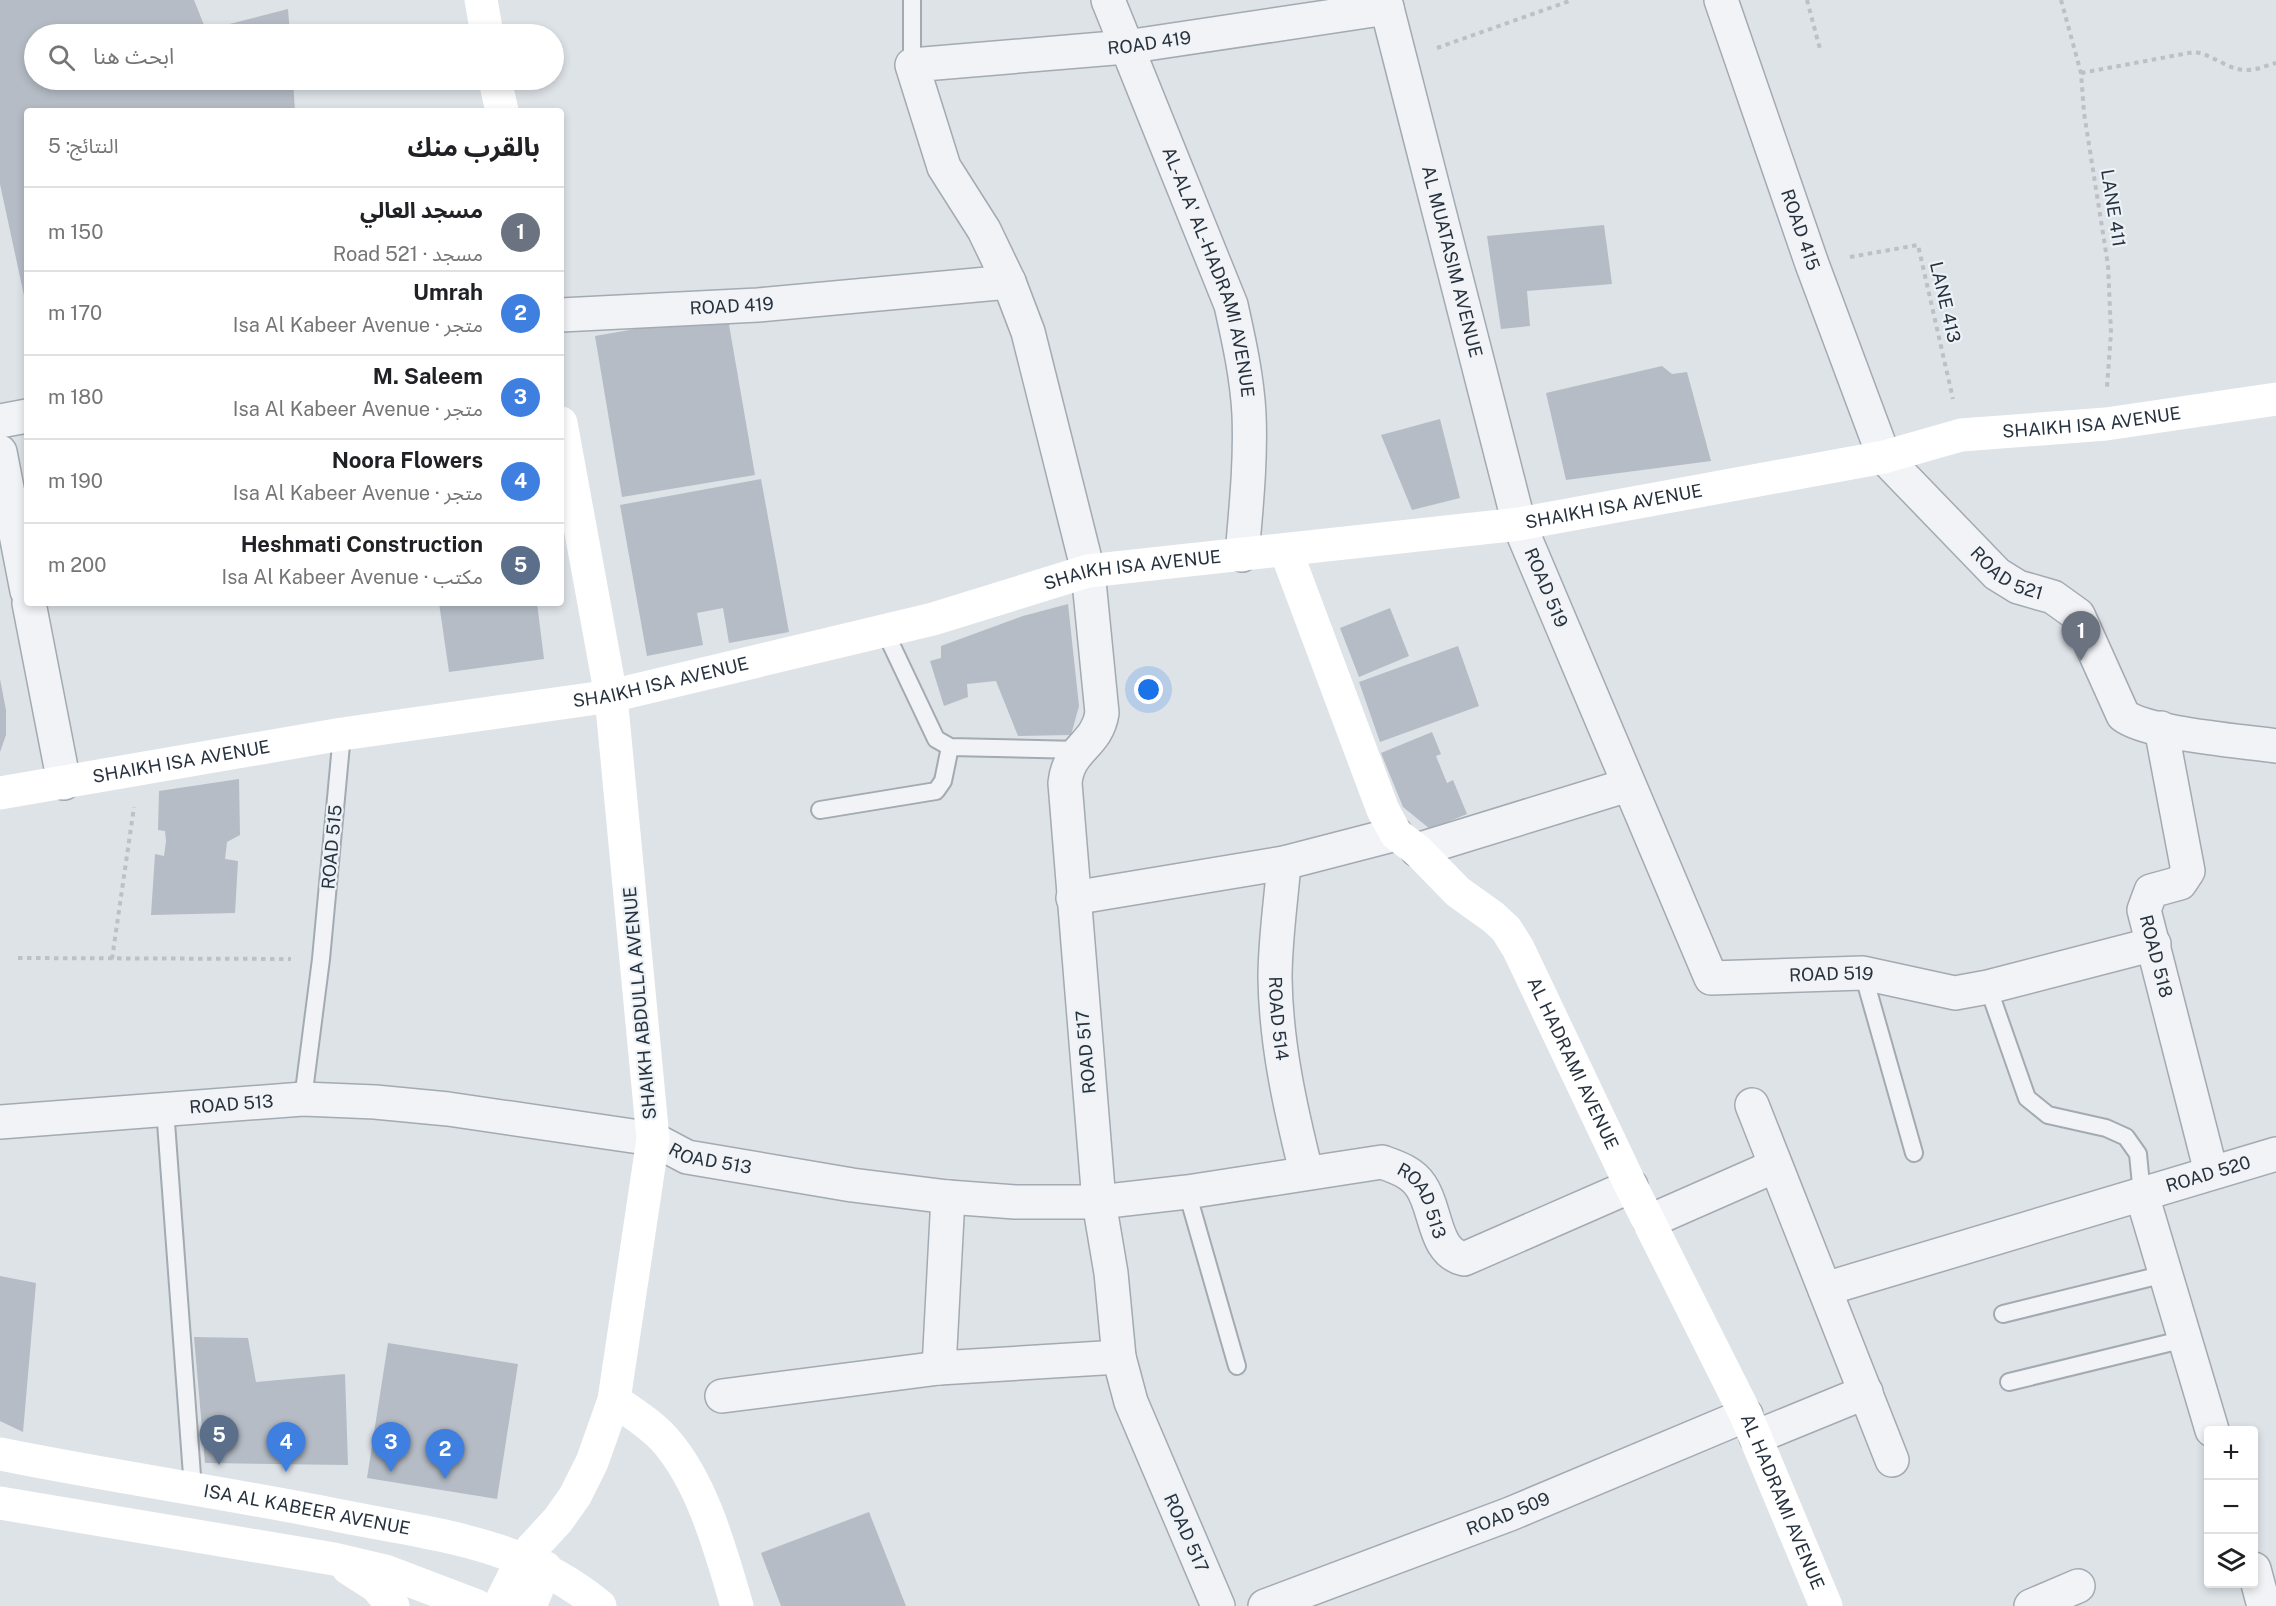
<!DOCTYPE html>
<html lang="ar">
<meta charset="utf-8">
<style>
:root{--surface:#fff;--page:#f6f6f6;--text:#202124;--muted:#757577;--line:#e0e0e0;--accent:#d23e61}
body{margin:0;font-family:"Public Sans","Noto Sans Arabic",sans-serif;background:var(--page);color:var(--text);direction:rtl}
.controls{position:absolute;right:18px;bottom:18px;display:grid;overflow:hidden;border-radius:6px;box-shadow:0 3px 9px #0003}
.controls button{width:54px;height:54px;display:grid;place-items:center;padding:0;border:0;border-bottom:2px solid var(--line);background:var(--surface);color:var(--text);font:30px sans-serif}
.you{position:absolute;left:1149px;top:690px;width:21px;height:21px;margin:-15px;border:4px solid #fff;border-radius:50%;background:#1a73e8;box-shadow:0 0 0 9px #1a73e833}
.badge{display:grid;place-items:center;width:39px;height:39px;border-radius:50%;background:var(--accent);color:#fff;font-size:20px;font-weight:700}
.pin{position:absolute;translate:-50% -50px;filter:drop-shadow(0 2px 3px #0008)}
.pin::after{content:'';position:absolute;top:32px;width:21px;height:18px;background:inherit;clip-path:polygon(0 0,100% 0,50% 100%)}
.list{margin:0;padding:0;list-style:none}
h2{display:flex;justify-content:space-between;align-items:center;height:78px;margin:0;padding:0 24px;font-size:26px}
h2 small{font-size:20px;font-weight:400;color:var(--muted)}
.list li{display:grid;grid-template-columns:39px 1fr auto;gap:18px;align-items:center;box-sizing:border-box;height:84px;padding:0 24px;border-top:2px solid var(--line)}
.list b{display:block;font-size:22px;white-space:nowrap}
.list p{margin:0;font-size:20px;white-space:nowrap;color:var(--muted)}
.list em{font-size:20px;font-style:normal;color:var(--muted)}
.icon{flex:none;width:33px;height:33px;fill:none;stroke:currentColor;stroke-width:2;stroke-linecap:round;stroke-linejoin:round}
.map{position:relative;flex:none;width:2276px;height:1606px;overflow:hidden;direction:ltr}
.search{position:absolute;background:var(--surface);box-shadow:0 3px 9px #0003;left:24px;top:24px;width:540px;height:66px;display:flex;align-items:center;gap:15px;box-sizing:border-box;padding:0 21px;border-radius:33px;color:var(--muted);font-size:22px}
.panel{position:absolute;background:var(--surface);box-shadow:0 3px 9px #0003;left:24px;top:108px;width:540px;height:498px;border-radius:6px;direction:rtl}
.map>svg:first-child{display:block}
.building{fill:#b5bcc5}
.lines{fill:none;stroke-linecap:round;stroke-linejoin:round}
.lane-casing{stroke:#a3aab2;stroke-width:20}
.street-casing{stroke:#a3aab2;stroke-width:36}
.path{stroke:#bcc1c6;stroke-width:4;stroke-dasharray:4.5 4.5;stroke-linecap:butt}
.lane{stroke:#f1f3f6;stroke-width:16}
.street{stroke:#f1f3f6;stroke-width:33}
.secondary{stroke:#fff;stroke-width:33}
.labels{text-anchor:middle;stroke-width:4.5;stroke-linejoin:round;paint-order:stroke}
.street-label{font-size:18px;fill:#27323f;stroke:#edf2f6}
</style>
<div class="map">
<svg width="2276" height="1606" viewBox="0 0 2276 1606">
<rect width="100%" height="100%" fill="#dee3e8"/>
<path class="building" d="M0,0H194L206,30L288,9L290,34H34V80H293L295,111H27L26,305L0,184Z
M1604,225L1612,284L1527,291L1530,326L1501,329L1487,236Z
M727,313L755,475L622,497L595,336Z
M1662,366L1672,374L1687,372L1711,461L1566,480L1546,393Z
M1440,419L1460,498L1412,510L1381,435Z
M761,479L789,632L729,643L723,608L697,613L703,645L647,656L620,505Z
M439,603H537L544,659L449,672Z
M1068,604L1079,706L1071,735L1018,736L996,681L967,684L968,697L944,706L930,661L941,658V646L1023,616Z
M1390,608L1409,656L1359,677L1340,628Z
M1458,646L1479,706L1380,742L1359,682Z
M0,679L6,710V735L0,752Z
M1432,732L1441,754L1436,756L1447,783L1453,780L1467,814L1430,829L1403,807L1381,753Z
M239,779L240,835L227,842L225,859L238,861L235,913L151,915L155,854L164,856L166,841L165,831L158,830L159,791Z
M0,1276L36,1283L23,1432L0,1421Z
M194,1337L248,1338L256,1382L345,1374L348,1465L205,1463Z
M388,1343L518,1364L497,1499L367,1478Z
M869,1512L906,1606H781L761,1553Z"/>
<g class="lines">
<g class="lane-casing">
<path id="lane" d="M912,0V65
M888,627L890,642L936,739L950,747L1080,750
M820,810L936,791L943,781L950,747
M1863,973L1914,1153
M1988,987L2027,1098L2048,1115L2106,1128L2126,1137L2138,1154L2142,1195
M303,1099L321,959L342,734
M165,1109L193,1489
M1187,1192L1237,1366
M2003,1314L2165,1274
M2009,1382L2185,1339"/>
</g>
<g class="street-casing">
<g id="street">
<path id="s1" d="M1108,0L1231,305C1239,341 1247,377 1249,414C1251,461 1246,508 1242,555"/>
<path id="s2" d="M1385,0L1519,524L1711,978L1863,973L1955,993L1988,987L2154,944"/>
<path id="s3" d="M1721,0L1812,264L1884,457L1997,574L2018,587L2053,597L2078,615L2123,715C2146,734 2243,741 2276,746"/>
<path id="s4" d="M561,315L758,305L1009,282"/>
<path d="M0,421L27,416"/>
<path d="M0,452L27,591"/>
<path d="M29,603L64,783"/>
<path id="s5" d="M2161,728L2188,871L2180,883L2151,891L2144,910L2211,1172"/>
<path d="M1417,850L1628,785"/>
<path id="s6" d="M1284,863C1281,901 1275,940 1275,978C1276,1044 1290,1107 1306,1171"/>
<path d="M1073,898L1284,863L1396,834"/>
<path d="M1752,1105L1892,1460"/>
<path id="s7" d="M0,1122L303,1099L375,1102L448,1109L653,1139L687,1157L852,1185L948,1197L1015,1202H1099L1187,1192L1382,1162C1396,1167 1412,1172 1421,1186C1437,1209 1433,1252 1464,1259L1631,1186"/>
<path d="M2142,1195L2212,1430"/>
<path d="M1650,1221L1775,1166"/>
<path id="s8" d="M1825,1289L2276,1154"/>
<path d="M939,1368L948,1197"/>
<path d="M722,1396L939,1368L1119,1357"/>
<path d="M1756,1437L1866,1392"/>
<path d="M2254,1569L2264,1606"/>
<path id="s9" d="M1218,1606L1131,1402L1119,1357L1111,1273L1099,1202L1065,783C1068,748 1097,746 1102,713L1088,571L1028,332L1009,282L984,230L944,167L912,65L1126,47L1387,8"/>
<path id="s10" d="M1265,1606L1510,1514L1746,1415"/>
<path d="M2031,1606L2078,1586"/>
</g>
</g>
<path class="path" d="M1807,0L1820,49
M2061,0L2081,73L2084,113L2108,265L2111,333L2107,387
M1437,48L1572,0
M2081,73L2194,52C2213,54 2228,71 2248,70C2258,70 2267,65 2276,63
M1850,257L1918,245L1953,399
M18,958L291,959
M112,959L134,807"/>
<use href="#lane" class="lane"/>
<use href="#street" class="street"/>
<g class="secondary">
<path d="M481,0L487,34"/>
<path d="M495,80L502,111"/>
<path id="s11" d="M1286,551L1383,810L1396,834L1417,850L1458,892L1493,917L1506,929L1518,948L1631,1186L1746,1415L1826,1606"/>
<path id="s12" d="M0,793L342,734L611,696L933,619L1088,571L1519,524L1884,457L1961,435L2106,424L2276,399"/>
<path d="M614,1400C631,1412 651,1424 665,1440C703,1483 721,1552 737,1606"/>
<path id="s13" d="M0,1454C113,1477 228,1493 341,1516C435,1535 523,1542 600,1606"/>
<path d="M0,1503L334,1559L385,1571L477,1606"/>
<path d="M348,1568L376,1586L393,1606"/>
<path d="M499,1606L523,1558L558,1520L575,1496L592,1462L614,1400L653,1139L611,696L561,423"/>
<path d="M530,1606L546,1568"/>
</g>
</g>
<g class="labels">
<g class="street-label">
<text dy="6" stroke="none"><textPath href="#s9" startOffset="1846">ROAD 419</textPath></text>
<text transform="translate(2113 208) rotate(81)" y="6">LANE 411</text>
<text dy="6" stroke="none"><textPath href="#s3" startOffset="243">ROAD 415</textPath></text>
<text dy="6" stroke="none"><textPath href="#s2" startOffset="270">AL MUATASIM AVENUE</textPath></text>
<text dy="6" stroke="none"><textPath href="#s1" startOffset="291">AL-ALA' AL-HADRAMI AVENUE</textPath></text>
<text transform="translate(1945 302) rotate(77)" y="6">LANE 413</text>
<text dy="6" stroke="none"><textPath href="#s4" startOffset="171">ROAD 419</textPath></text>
<text dy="6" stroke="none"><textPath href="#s12" startOffset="2128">SHAIKH ISA AVENUE</textPath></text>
<text dy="6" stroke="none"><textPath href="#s12" startOffset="1642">SHAIKH ISA AVENUE</textPath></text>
<text dy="6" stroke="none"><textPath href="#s3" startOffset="656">ROAD 521</textPath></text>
<text dy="6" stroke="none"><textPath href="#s12" startOffset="1156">SHAIKH ISA AVENUE</textPath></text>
<text dy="6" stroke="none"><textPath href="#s2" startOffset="610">ROAD 519</textPath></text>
<text dy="6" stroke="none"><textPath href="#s12" startOffset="670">SHAIKH ISA AVENUE</textPath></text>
<text dy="6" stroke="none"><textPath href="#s12" startOffset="184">SHAIKH ISA AVENUE</textPath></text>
<text transform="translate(332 847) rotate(-85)" y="6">ROAD 515</text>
<text dy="6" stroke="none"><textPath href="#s5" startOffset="258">ROAD 518</textPath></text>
<text dy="6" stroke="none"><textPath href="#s2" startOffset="1154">ROAD 519</textPath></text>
<text transform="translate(640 1003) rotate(-95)" y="6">SHAIKH ABDULLA AVENUE</text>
<text dy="6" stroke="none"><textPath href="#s6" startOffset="156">ROAD 514</textPath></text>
<text transform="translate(1086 1052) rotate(-95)" y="6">ROAD 517</text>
<text dy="6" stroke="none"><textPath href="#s11" startOffset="600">AL HADRAMI AVENUE</textPath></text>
<text dy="6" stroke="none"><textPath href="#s7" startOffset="232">ROAD 513</textPath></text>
<text dy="6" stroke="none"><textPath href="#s7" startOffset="718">ROAD 513</textPath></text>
<text dy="6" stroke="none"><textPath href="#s8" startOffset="400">ROAD 520</textPath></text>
<text dy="6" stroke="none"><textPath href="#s7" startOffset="1456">ROAD 513</textPath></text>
<text dy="6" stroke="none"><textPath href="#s11" startOffset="1086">AL HADRAMI AVENUE</textPath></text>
<text dy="6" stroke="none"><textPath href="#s13" startOffset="312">ISA AL KABEER AVENUE</textPath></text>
<text dy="6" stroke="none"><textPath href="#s10" startOffset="260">ROAD 509</textPath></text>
<text transform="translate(1186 1533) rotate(66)" y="6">ROAD 517</text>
</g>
</g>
</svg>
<div class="controls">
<button>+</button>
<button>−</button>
<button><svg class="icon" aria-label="layers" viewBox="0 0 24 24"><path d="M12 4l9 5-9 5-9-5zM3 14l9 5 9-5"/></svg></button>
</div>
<div class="you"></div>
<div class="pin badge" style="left:2081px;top:661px;background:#6b7280">1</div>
<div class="pin badge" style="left:445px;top:1479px;background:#3f7fe0">2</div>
<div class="pin badge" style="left:391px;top:1472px;background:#3f7fe0">3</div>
<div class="pin badge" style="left:286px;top:1472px;background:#3f7fe0">4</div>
<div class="pin badge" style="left:219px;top:1465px;background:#5c6f8a">5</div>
<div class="search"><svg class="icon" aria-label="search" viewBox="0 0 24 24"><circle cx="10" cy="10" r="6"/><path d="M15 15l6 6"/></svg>ابحث هنا</div>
<section class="panel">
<h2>بالقرب منك<small>النتائج: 5</small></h2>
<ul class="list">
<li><span class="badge" style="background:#6b7280">1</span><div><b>مسجد العالي</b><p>مسجد · Road 521</p></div><em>150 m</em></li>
<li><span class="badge" style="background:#3f7fe0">2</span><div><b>Umrah</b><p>متجر · Isa Al Kabeer Avenue</p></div><em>170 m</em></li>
<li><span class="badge" style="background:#3f7fe0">3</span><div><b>M. Saleem</b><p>متجر · Isa Al Kabeer Avenue</p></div><em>180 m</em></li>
<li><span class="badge" style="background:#3f7fe0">4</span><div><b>Noora Flowers</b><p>متجر · Isa Al Kabeer Avenue</p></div><em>190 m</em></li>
<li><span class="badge" style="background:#5c6f8a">5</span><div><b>Heshmati Construction</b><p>مكتب · Isa Al Kabeer Avenue</p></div><em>200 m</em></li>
</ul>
</section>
</div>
